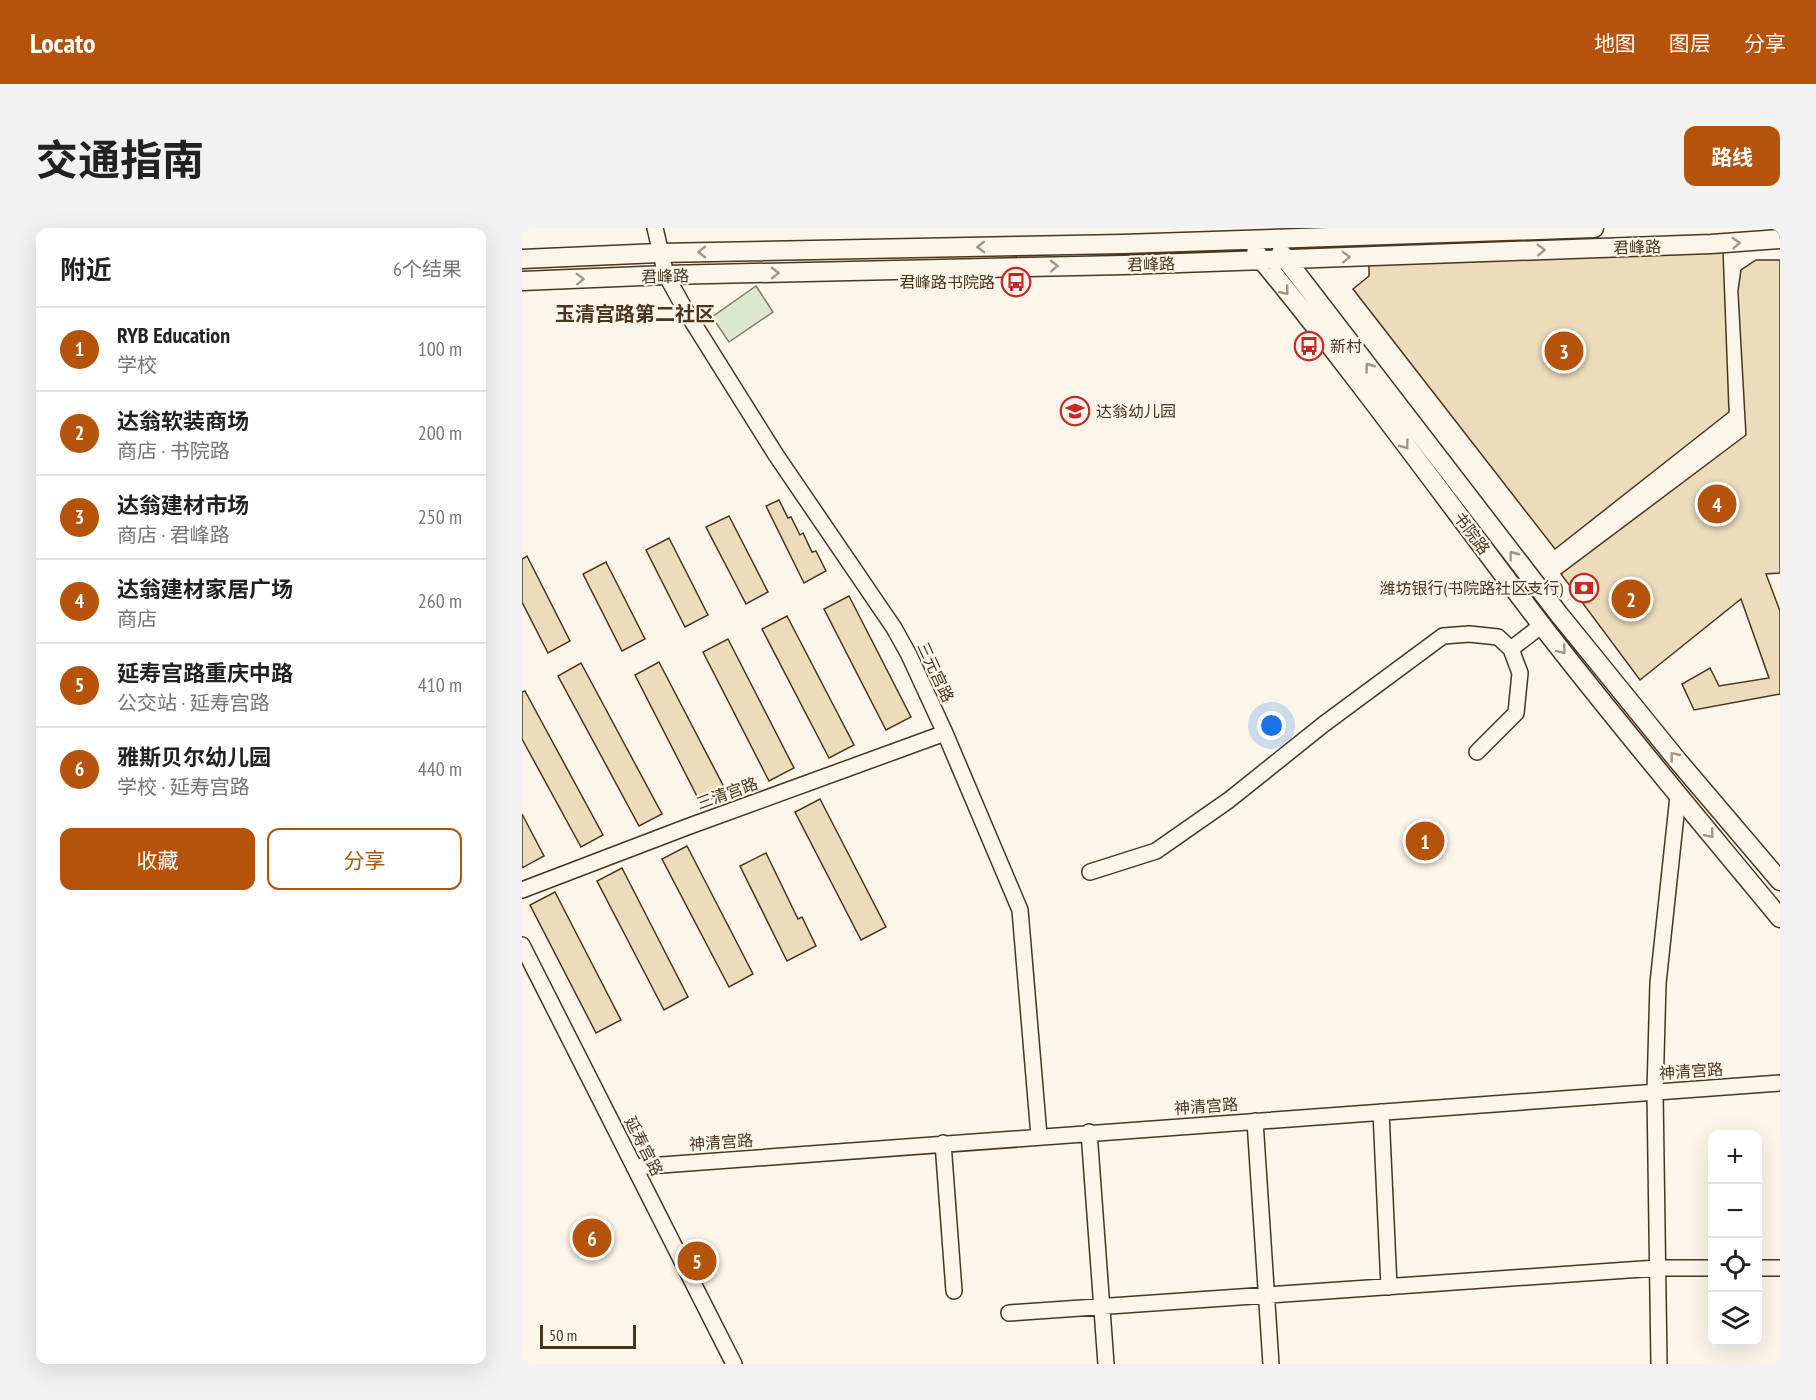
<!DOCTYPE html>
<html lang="zh">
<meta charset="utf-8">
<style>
:root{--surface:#fff;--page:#f2f2f2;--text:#222;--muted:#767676;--line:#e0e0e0;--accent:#b45309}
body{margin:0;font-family:"PT Sans Narrow","Noto Sans SC",sans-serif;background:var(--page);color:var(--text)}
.controls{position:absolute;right:18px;bottom:18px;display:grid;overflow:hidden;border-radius:12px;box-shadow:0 6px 24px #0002}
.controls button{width:54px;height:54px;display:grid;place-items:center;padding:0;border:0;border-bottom:2px solid var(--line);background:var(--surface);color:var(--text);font:30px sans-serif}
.scale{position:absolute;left:18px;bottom:15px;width:96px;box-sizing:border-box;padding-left:6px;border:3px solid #4a3520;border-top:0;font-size:16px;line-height:21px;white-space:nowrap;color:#4a3520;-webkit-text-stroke:4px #fbf6e9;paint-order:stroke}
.you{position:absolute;left:750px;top:498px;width:21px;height:21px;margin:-15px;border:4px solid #fff;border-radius:50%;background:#1a73e8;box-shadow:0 0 0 9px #1a73e833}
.badge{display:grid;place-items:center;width:39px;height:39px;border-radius:50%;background:var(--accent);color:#fff;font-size:20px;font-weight:700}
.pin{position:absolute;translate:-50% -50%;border:3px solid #fff;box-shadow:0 2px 6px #0006}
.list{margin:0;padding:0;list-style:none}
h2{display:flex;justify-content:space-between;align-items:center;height:78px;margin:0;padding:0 24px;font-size:26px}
h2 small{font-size:20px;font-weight:400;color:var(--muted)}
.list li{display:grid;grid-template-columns:39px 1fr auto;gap:18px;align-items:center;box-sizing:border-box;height:84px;padding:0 24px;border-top:2px solid var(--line)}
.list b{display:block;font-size:22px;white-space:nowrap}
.list p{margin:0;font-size:20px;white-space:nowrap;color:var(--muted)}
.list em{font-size:20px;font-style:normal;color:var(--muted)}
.actions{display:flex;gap:12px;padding:18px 24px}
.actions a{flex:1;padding:14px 0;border:2px solid var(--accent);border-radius:12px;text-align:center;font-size:21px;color:var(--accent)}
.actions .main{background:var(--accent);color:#fff}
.icon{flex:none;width:33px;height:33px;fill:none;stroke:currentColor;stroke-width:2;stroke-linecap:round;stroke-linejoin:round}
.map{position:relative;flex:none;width:1258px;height:1136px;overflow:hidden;border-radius:12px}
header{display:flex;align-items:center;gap:36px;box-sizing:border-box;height:84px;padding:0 30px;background:var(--accent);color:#fff}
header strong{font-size:28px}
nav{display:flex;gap:33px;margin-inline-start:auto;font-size:21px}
.intro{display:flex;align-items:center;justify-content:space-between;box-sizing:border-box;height:144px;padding:0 36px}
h1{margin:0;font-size:42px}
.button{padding:15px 27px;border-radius:12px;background:var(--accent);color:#fff;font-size:21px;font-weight:700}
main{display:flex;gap:36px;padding:0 36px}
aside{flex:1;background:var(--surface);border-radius:12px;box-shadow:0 6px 24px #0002}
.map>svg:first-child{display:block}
.green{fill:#dce7d0;stroke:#887966;stroke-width:1.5}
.building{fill:#ecdcbc;stroke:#4a3520;stroke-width:1.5}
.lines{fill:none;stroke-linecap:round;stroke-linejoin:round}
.minor-casing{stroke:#4a3520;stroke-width:18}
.major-casing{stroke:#4a3520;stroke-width:21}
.minor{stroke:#fbf6e9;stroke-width:15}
.major{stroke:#fbf6e9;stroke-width:18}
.oneway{stroke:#a29684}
.labels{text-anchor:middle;stroke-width:4.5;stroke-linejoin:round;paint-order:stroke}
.street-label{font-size:16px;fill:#4a3520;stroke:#fbf6e9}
.poi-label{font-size:16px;fill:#4a3520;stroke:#fbf6e9;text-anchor:end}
.quarter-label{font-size:20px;font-weight:bold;fill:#4a3520;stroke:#fbf6e9}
</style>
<header>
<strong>Locato</strong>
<nav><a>地图</a><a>图层</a><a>分享</a></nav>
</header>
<div class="intro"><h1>交通指南</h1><a class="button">路线</a></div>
<main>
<aside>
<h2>附近<small>6个结果</small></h2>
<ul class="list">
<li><span class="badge">1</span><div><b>RYB Education</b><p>学校</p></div><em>100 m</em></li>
<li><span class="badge">2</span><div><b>达翁软装商场</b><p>商店 · 书院路</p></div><em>200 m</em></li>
<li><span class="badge">3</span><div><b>达翁建材市场</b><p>商店 · 君峰路</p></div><em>250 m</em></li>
<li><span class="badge">4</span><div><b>达翁建材家居广场</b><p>商店</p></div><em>260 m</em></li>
<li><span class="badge">5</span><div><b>延寿宫路重庆中路</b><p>公交站 · 延寿宫路</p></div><em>410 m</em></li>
<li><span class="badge">6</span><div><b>雅斯贝尔幼儿园</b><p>学校 · 延寿宫路</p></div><em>440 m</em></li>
</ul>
<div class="actions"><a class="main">收藏</a><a>分享</a></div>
</aside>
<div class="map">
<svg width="1258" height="1136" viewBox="0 0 1258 1136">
<rect width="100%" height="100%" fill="#fbf6e9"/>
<path class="green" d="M234,58L251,84L207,114L190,89Z"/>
<path class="building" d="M1201,24L1207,184L1033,321L831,61L847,48V36Z
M1234,32H1258V345L1244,346L1258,383V466L1172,482L1160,456L1188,440L1197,458L1247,450L1219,371L1118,452L1039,346L1224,207L1216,63L1219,42Z
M257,272L266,290L269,289L278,307L281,305L290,324L294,323L304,343L282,355L244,278Z
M207,288L246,364L224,376L184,299Z
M147,310L186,387L163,399L124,322Z
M5,328L48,413L26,425L0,374V331Z
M84,334L123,411L100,423L61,346Z
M327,368L389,489L364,502L302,381Z
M265,388L332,517L307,530L240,401Z
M206,411L272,540L247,553L181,424Z
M137,434L204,563L179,576L113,447Z
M59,435L140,586L117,598L36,448Z
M3,463L81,607L59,619L0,511V464Z
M298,571L364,699L339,712L273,584Z
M0,586L22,628L0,640Z
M165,618L231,746L207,759L140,631Z
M244,625L276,691L280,689L294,718L265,733L218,638Z
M100,640L166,769L142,782L75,653Z
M33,664L99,792L74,805L8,677Z"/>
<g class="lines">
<g class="minor-casing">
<path id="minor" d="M133,0L144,47L165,85L254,227L372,400L387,427L423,505L498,682L517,908
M989,421L1020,397
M568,644L634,623L707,572L802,496L921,408L947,406L976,409L989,421L998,445L994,485L955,524
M0,662L165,599L423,505
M0,717L212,1136
M859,884L867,1059
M733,893L749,1136
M567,904L584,1136
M421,915L432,1063
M112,939L1258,855
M1236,1040H1258
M487,1085L1135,1040H1190
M1137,1136L1133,864L1136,755L1156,568"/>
</g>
<g class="major-casing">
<path id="major" d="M734,25C833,145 924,272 1018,395C1095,495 1177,592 1258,690
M759,25L1036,385L1156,533L1258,653
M0,31L137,25L601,16L1072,0
M0,53L144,47L602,37L1189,16L1258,11"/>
</g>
<use href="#minor" class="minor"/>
<use href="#major" class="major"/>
</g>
<defs><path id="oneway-chevron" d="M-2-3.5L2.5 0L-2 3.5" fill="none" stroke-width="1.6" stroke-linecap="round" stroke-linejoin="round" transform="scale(1.5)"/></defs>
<g class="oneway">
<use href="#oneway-chevron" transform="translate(1214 15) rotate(-4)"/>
<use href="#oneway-chevron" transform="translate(459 19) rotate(179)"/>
<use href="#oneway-chevron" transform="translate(1019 22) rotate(-2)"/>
<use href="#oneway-chevron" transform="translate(180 24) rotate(179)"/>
<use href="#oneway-chevron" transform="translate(824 29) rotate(-2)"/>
<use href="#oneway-chevron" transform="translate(532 38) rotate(-1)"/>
<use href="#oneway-chevron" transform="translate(253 45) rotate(-1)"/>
<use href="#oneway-chevron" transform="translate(58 51) rotate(-2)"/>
<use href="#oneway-chevron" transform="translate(763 63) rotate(51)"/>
<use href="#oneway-chevron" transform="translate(847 139) rotate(-127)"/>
<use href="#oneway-chevron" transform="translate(883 217) rotate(53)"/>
<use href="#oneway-chevron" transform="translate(991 327) rotate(-127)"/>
<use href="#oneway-chevron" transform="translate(1040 422) rotate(51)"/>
<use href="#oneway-chevron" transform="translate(1152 528) rotate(-129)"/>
<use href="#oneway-chevron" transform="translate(1188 606) rotate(50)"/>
</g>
<defs>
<g id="bus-ring" transform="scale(1.5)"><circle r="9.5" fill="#fbf6e9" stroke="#c62828" stroke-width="1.5"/><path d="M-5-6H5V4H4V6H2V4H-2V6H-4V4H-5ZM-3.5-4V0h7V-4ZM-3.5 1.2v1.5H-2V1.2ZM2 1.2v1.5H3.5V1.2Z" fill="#c62828"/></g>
<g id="school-ring" transform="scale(1.5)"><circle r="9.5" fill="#fbf6e9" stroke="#c62828" stroke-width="1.5"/><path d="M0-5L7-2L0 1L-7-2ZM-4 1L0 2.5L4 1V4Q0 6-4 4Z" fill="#c62828"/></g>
<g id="bank-ring" transform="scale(1.5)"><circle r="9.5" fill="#fbf6e9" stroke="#c62828" stroke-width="1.5"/><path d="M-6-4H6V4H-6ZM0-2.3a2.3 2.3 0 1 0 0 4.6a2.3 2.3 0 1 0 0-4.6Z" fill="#c62828"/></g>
</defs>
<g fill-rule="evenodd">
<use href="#bus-ring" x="494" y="54"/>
<use href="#bus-ring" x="787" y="118"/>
<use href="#school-ring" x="553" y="183"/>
<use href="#bank-ring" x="1062" y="360"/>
</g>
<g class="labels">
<g class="street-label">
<text transform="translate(1115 19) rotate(-2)" y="6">君峰路</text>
<text transform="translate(629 36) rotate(-2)" y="6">君峰路</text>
<text transform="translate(143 48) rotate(-2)" y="6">君峰路</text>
<text transform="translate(950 305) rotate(53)" y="6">书院路</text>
<text transform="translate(414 444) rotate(65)" y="6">三元宫路</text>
<text transform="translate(205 565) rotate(-20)" y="6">三清宫路</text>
<text transform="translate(1169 843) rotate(-4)" y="6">神清宫路</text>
<text transform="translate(684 878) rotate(-4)" y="6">神清宫路</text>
<text transform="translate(199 914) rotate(-4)" y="6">神清宫路</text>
<text transform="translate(122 918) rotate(63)" y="6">延寿宫路</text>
</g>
<g class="poi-label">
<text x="473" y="60">君峰路书院路</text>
<text x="808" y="124" text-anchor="start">新村</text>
<text x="574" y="189" text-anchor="start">达翁幼儿园</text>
<text x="1041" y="366">潍坊银行(书院路社区支行)</text>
</g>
<g class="quarter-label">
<text x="113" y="93">玉清宫路第二社区</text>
</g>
</g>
</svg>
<div class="controls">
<button>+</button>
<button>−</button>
<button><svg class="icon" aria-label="locate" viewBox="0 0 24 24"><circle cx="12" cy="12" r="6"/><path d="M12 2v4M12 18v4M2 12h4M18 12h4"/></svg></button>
<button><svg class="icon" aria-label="layers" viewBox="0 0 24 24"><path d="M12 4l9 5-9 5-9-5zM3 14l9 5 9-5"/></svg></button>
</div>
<div class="scale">50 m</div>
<div class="you"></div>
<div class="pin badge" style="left:903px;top:613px">1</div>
<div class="pin badge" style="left:1109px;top:371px">2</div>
<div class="pin badge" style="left:1042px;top:123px">3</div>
<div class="pin badge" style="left:1195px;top:276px">4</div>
<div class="pin badge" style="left:175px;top:1033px">5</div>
<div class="pin badge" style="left:70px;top:1010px">6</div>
</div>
</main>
